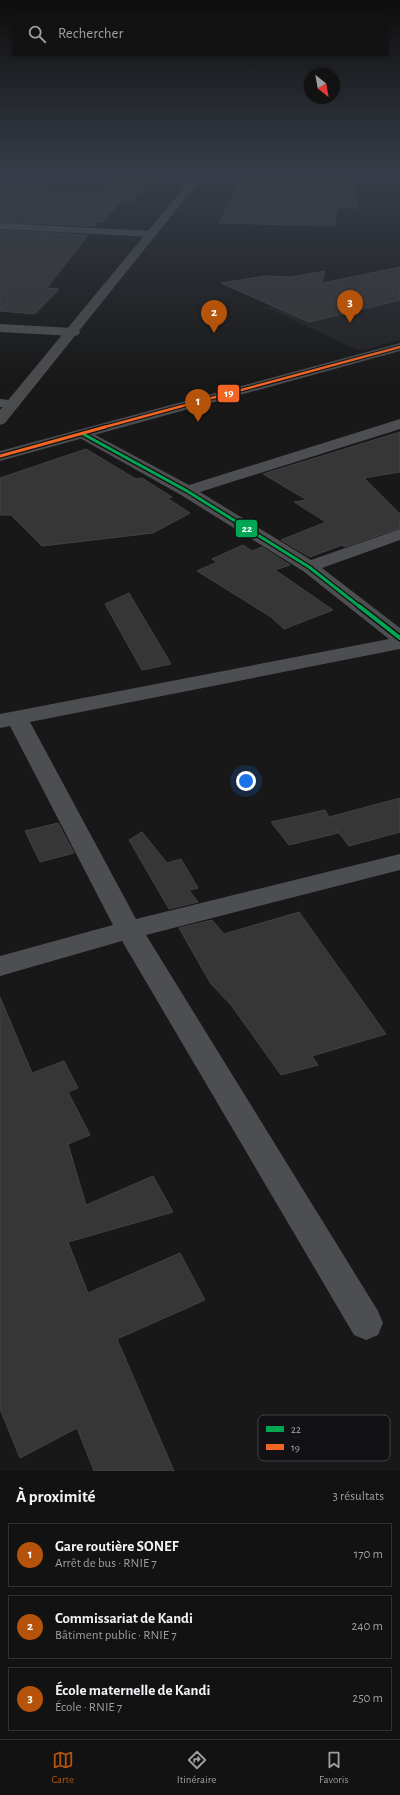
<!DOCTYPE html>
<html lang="fr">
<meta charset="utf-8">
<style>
:root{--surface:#121212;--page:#1f2020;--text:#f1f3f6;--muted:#9c9e9f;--line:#313232;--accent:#b45309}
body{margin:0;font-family:"Alegreya Sans",sans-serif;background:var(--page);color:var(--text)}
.compass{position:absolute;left:304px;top:68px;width:36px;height:36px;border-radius:50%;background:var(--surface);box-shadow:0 1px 3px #0004;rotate:149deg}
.you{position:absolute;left:246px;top:781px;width:14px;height:14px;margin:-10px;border:3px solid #fff;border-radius:50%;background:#1a73e8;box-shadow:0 0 0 6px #1a73e833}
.badge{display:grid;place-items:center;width:26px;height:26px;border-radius:50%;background:var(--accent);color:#fff;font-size:13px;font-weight:700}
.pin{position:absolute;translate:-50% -33px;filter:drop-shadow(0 1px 2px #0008)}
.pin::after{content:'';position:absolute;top:21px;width:14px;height:12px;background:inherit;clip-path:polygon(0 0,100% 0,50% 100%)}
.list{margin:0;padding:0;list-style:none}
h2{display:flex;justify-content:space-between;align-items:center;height:52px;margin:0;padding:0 16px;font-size:17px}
h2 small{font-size:13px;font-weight:400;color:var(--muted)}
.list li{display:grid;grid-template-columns:26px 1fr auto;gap:12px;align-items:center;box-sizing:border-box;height:64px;margin:0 8px 8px;padding:0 8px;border:1px solid var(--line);border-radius:0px}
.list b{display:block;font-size:15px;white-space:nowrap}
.list p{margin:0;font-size:13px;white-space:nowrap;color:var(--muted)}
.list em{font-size:13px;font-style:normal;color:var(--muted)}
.icon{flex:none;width:22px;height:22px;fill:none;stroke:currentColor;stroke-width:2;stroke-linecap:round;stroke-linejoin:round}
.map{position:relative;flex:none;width:400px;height:1471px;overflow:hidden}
.search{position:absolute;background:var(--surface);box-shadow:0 1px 3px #0004;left:12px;right:12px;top:12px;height:44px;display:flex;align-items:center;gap:10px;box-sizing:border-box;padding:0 14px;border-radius:0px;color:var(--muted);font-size:15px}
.sheet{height:268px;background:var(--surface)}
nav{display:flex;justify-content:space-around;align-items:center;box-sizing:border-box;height:56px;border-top:1px solid var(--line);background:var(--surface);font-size:11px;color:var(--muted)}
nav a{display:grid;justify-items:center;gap:2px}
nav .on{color:var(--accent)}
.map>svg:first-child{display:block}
.built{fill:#222224}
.building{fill:#363637;stroke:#404244}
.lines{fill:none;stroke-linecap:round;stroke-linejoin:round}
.minor{fill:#4c4e51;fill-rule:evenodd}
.primary{fill:#4a4b4d;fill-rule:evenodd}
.bus-1-far1-casing{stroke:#121214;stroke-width:5.5}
.bus-1-casing{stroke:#121214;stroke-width:7}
.bus-2-far1-casing{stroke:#121214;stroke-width:4.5}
.bus-2-casing{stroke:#121214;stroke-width:5.5}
.bus-1-far1{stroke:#00a651;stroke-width:3}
.bus-1{stroke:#00a651;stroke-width:4}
.bus-2-far1{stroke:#f26522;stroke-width:2.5}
.bus-2{stroke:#f26522;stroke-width:3}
.key{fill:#121214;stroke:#3f4146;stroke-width:1}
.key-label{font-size:11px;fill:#a8b0ba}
.line-badge{stroke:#121214;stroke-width:1.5}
.badge-label{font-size:11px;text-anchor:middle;font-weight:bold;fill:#fff}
</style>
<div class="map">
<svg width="400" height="1471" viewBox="0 0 400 1471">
<rect width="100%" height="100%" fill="#181818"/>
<path class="built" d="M400,280V340L360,351L265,307Z"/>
<path class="building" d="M120,174H158L128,203L120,202L102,223L98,222L95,226L0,222V184L40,182L44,190H107Z
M244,174H352L358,208L337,207L334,226L219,223Z
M0,230L88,235L47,288L59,289L35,314L0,311Z
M400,267V300L309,322L221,283L266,276L289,277L325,271L322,283Z
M400,432V472L364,478L400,514V528L345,547L342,545L310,557L281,540L326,522L294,502L307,500L263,474Z
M86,449L136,479L142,478L172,497L167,498L190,513L153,533L42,546L11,515H0V478Z
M243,545L252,551L262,547L290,565L275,570L333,610L284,629L271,617L247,602L197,571L217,562L212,559Z
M129,593L171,664L142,670L105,604Z
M400,798V832L349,846L336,829L338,833L289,845L271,822L325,810L329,817Z
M58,823L74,853L40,862L25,831Z
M142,832L167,863L181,859L198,888L189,890L198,902L169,909L129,840Z
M299,912L386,1034L312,1056L318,1065L281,1075L231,1005L211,984L179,928L212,920L224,934Z
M0,997L32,1073L64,1061L78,1088L68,1092L90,1135L68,1144L86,1205L153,1176L173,1212L68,1242L88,1293L180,1253L205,1300L117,1339L174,1471H94L77,1428L20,1458L0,1409Z"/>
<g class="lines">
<path class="minor" d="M0,223L152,231L157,234L152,237L0,229Z
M0,324L73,328L78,329L80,332L78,335L73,336L0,332Z
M0,399L18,401L20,404L18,407H0Z
M400,419V429L200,492L311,560L400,529V540L322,568L400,628V649L30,722L136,919L400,854V870L146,935L378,1311L383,1323L378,1335L366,1340L354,1335L122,941L0,976V956L113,925L10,726L0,728V714L389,639L303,571L181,495L78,437L75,434L78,431L83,429L88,431L189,485Z"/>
<path class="primary" d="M195,174H205L5,423L0,425V410Z
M400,343V351L0,461V451Z"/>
<g class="bus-1-far1-casing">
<path id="bus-1-far1" d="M83,434L187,491L309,567L360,607"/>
</g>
<g class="bus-1-casing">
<path id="bus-1" d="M359,606L400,638"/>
</g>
<g class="bus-2-far1-casing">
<path id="bus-2-far1" d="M101,428L400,347"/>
</g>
<g class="bus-2-casing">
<path id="bus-2" d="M0,456L105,427"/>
</g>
<use href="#bus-1-far1" class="bus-1-far1"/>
<use href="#bus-1" class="bus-1"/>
<use href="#bus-2-far1" class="bus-2-far1"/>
<use href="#bus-2" class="bus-2"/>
</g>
<linearGradient id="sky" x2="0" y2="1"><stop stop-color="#0d0d0d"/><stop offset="0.46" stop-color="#373d48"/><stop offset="1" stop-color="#373d48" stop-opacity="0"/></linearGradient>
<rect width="400" height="380" fill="url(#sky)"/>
<rect x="258" y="1415" width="132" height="46" rx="6" class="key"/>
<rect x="266" y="1426" width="18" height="6" fill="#00a651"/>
<rect x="266" y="1444" width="18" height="6" fill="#f26522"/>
<g class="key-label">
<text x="291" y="1433">22</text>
<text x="291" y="1451">19</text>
</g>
<g class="line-badge">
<rect x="217" y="384" width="23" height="19" rx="4" fill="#f26522"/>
<rect x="235" y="519" width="23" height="19" rx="4" fill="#00a651"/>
</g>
<g class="badge-label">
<text x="229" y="397">19</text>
<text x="247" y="532">22</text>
</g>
</svg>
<svg class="compass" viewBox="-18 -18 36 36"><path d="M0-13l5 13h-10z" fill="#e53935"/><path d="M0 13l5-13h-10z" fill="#9c9e9f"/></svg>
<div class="you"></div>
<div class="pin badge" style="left:198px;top:422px">1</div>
<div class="pin badge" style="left:214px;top:333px">2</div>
<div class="pin badge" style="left:350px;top:323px">3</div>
<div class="search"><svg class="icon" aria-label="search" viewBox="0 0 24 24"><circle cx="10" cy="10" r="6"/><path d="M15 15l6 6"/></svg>Rechercher</div>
</div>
<section class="sheet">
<h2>À proximité<small>3 résultats</small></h2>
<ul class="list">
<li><span class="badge">1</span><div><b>Gare routière SONEF</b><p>Arrêt de bus · RNIE 7</p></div><em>170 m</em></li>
<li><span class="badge">2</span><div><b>Commissariat de Kandi</b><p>Bâtiment public · RNIE 7</p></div><em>240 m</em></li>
<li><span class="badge">3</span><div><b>École maternelle de Kandi</b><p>École · RNIE 7</p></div><em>250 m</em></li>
</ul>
</section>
<nav>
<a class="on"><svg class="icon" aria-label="map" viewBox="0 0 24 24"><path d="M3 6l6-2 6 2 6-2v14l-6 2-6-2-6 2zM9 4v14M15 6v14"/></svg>Carte</a>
<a><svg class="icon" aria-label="directions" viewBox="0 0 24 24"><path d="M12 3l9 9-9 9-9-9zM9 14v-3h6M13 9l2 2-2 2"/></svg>Itinéraire</a>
<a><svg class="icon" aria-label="saved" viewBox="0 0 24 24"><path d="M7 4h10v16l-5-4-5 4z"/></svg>Favoris</a>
</nav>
